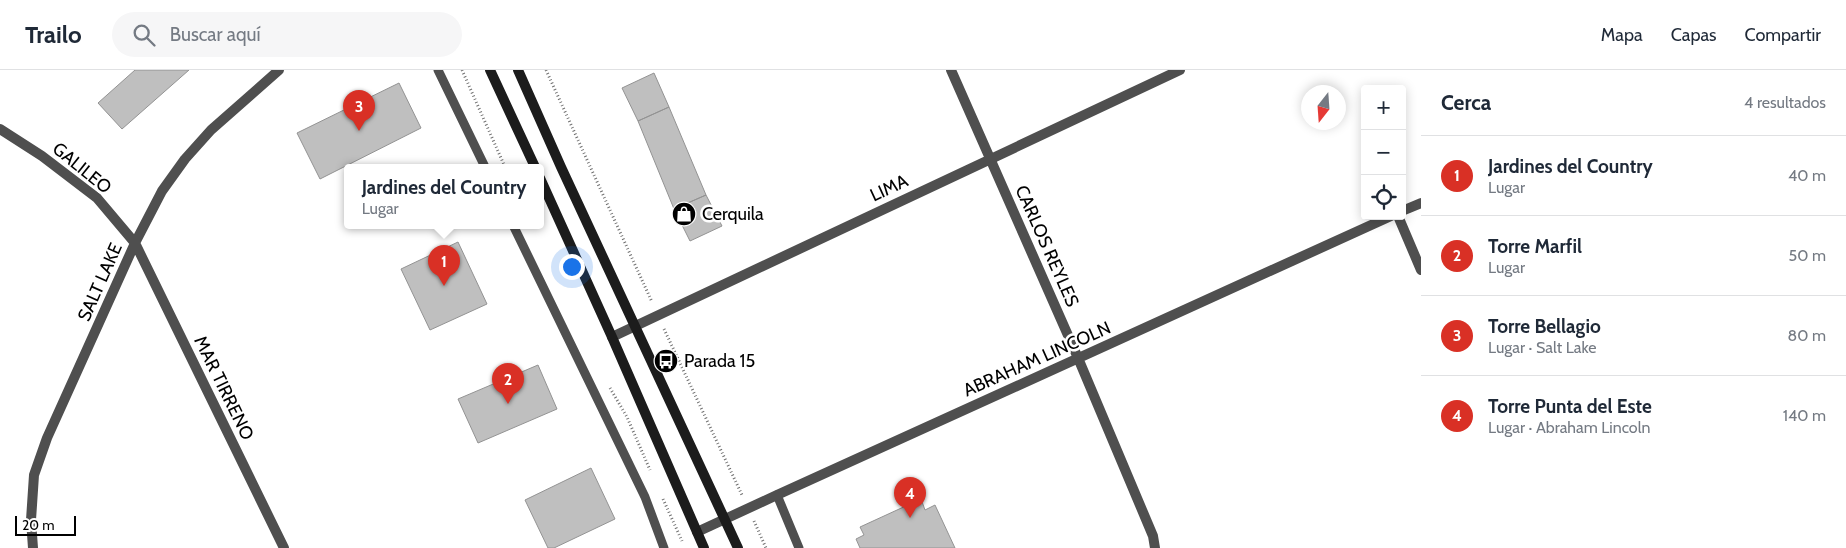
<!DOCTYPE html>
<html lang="es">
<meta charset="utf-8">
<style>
:root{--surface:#fff;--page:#f6f6f7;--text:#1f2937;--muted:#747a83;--line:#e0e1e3;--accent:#d93025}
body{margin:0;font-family:Cabin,sans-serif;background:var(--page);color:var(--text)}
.controls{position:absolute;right:15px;top:15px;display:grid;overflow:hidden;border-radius:5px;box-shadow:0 2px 12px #0003}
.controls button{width:45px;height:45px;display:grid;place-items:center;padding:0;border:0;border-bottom:1px solid var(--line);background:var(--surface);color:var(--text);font:25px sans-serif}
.compass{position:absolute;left:1301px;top:15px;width:45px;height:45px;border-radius:50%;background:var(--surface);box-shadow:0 2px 12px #0003;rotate:197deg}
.scale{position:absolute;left:15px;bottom:12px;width:61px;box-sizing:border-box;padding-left:5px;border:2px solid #000;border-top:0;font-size:14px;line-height:18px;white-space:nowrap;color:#000;-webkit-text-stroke:4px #fff;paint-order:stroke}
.you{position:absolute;left:571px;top:196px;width:18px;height:18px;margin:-12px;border:4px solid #fff;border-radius:50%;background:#1a73e8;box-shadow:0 0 0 8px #1a73e833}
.badge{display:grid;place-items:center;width:32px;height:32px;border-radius:50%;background:var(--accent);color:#fff;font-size:16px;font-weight:700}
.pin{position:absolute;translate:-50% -41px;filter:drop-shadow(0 1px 2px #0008)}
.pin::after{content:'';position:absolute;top:26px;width:18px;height:15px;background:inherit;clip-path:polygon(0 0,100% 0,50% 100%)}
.popup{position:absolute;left:344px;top:94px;width:200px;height:65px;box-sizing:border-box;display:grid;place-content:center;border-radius:5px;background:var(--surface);filter:drop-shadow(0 1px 4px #0005);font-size:16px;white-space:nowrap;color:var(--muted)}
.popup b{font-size:19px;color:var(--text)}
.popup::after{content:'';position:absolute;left:50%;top:100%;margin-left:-10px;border:10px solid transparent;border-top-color:var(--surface)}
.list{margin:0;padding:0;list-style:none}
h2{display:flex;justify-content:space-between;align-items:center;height:65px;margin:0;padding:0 20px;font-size:21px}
h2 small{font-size:16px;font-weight:400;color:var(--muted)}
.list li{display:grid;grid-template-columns:32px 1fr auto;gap:15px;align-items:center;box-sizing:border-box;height:80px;padding:0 20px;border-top:1px solid var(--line)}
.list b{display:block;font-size:19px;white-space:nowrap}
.list p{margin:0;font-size:16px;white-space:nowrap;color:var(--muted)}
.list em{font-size:16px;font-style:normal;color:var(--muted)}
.icon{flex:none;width:28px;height:28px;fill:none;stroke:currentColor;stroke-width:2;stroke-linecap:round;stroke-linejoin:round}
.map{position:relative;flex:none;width:1421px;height:478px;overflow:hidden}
header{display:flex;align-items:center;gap:30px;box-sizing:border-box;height:70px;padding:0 25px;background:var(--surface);border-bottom:1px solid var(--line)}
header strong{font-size:24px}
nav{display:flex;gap:28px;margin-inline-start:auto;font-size:18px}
.search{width:350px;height:45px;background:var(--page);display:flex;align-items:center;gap:12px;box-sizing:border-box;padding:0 18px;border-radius:28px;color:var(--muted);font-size:19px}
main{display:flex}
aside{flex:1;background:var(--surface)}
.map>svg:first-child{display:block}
.building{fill:#bfbfbf;stroke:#939393}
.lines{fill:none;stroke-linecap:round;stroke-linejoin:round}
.path{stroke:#717171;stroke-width:3;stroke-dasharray:1 2.5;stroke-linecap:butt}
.lane{stroke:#4f4f4f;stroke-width:9}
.street{stroke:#4f4f4f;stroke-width:10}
.secondary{stroke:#1c1c1c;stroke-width:10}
.labels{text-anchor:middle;stroke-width:5;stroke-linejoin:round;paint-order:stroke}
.street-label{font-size:18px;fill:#000;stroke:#fff}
.poi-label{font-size:18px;fill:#000;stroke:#fff;text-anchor:start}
</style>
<header>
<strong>Trailo</strong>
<div class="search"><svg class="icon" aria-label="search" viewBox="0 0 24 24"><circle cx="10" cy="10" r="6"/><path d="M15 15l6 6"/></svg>Buscar aquí</div>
<nav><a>Mapa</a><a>Capas</a><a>Compartir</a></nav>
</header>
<main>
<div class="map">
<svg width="1421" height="478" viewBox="0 0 1421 478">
<rect width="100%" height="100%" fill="#fff"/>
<path class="building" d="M135,0H189L122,59L98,33Z
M654,3L669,37L638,51L622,18Z
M399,13L421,58L320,109L297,63Z
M669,37L706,125L674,139L638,51Z
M706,125L722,156L690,171L674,139Z
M458,172L487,234L430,260L401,199Z
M538,295L557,339L478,373L458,329Z
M591,398L615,449L554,478H548L525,430Z
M921,429L925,440L935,435L955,478H860L856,469L864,465L860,457Z"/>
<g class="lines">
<path class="path" d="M462,0L505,97
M546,0L652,232
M664,259L742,425
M610,318L627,347L650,400
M663,429L682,471
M754,451L766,478"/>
<path class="lane" d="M438,0L485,97
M513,155L645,427L664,478
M777,425L799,478"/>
<path class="street" d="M951,0L1078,288L1153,466L1155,478
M0,59L42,86L97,128L135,173L284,478
M1402,141L1421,133
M1398,146L1421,200
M612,267L1180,0
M697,462L777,425L1391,146
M33,478L31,450L34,405L47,368L135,173L162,121L185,89L211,60L279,0"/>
<path class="secondary" d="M490,0L535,97
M518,0L561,97L738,478
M540,108L612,267L704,478"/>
</g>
<defs>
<g id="shop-disc" transform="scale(1.25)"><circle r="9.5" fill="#000" stroke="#fff"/><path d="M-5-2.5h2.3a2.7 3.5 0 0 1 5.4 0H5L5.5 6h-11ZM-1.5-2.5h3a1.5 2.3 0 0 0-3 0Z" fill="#fff"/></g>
<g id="bus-disc" transform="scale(1.25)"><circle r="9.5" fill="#000" stroke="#fff"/><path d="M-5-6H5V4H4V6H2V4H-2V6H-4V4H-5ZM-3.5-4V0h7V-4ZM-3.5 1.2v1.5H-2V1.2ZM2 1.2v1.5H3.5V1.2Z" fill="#fff"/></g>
</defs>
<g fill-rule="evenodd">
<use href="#shop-disc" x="684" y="144"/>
<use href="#bus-disc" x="666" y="291"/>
</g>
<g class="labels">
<g class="street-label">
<text transform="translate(82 98) rotate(39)" y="6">GALILEO</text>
<text transform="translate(889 118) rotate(-25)" y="6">LIMA</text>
<text transform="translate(1047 176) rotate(66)" y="6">CARLOS REYLES</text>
<text transform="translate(100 212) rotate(-66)" y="6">SALT LAKE</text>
<text transform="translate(1037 289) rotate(-24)" y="6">ABRAHAM LINCOLN</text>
<text transform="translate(224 318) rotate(64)" y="6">MAR TIRRENO</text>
</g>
<g class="poi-label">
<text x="702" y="150">Cerquila</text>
<text x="684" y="297">Parada 15</text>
</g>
</g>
</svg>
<div class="controls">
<button>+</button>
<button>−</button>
<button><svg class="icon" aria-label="locate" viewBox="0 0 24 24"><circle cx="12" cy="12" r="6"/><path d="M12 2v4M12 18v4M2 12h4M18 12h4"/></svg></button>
</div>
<svg class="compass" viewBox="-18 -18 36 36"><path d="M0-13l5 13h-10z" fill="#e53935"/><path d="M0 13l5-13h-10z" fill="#747a83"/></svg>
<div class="scale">20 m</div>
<div class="you"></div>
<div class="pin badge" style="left:444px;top:216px">1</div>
<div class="popup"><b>Jardines del Country</b>Lugar</div>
<div class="pin badge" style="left:508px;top:334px">2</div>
<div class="pin badge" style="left:359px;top:61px">3</div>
<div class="pin badge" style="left:910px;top:448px">4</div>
</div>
<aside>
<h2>Cerca<small>4 resultados</small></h2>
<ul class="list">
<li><span class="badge">1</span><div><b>Jardines del Country</b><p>Lugar</p></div><em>40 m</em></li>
<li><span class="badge">2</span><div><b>Torre Marfil</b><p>Lugar</p></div><em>50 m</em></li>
<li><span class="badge">3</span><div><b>Torre Bellagio</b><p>Lugar · Salt Lake</p></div><em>80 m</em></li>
<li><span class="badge">4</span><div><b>Torre Punta del Este</b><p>Lugar · Abraham Lincoln</p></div><em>140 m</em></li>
</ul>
</aside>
</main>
